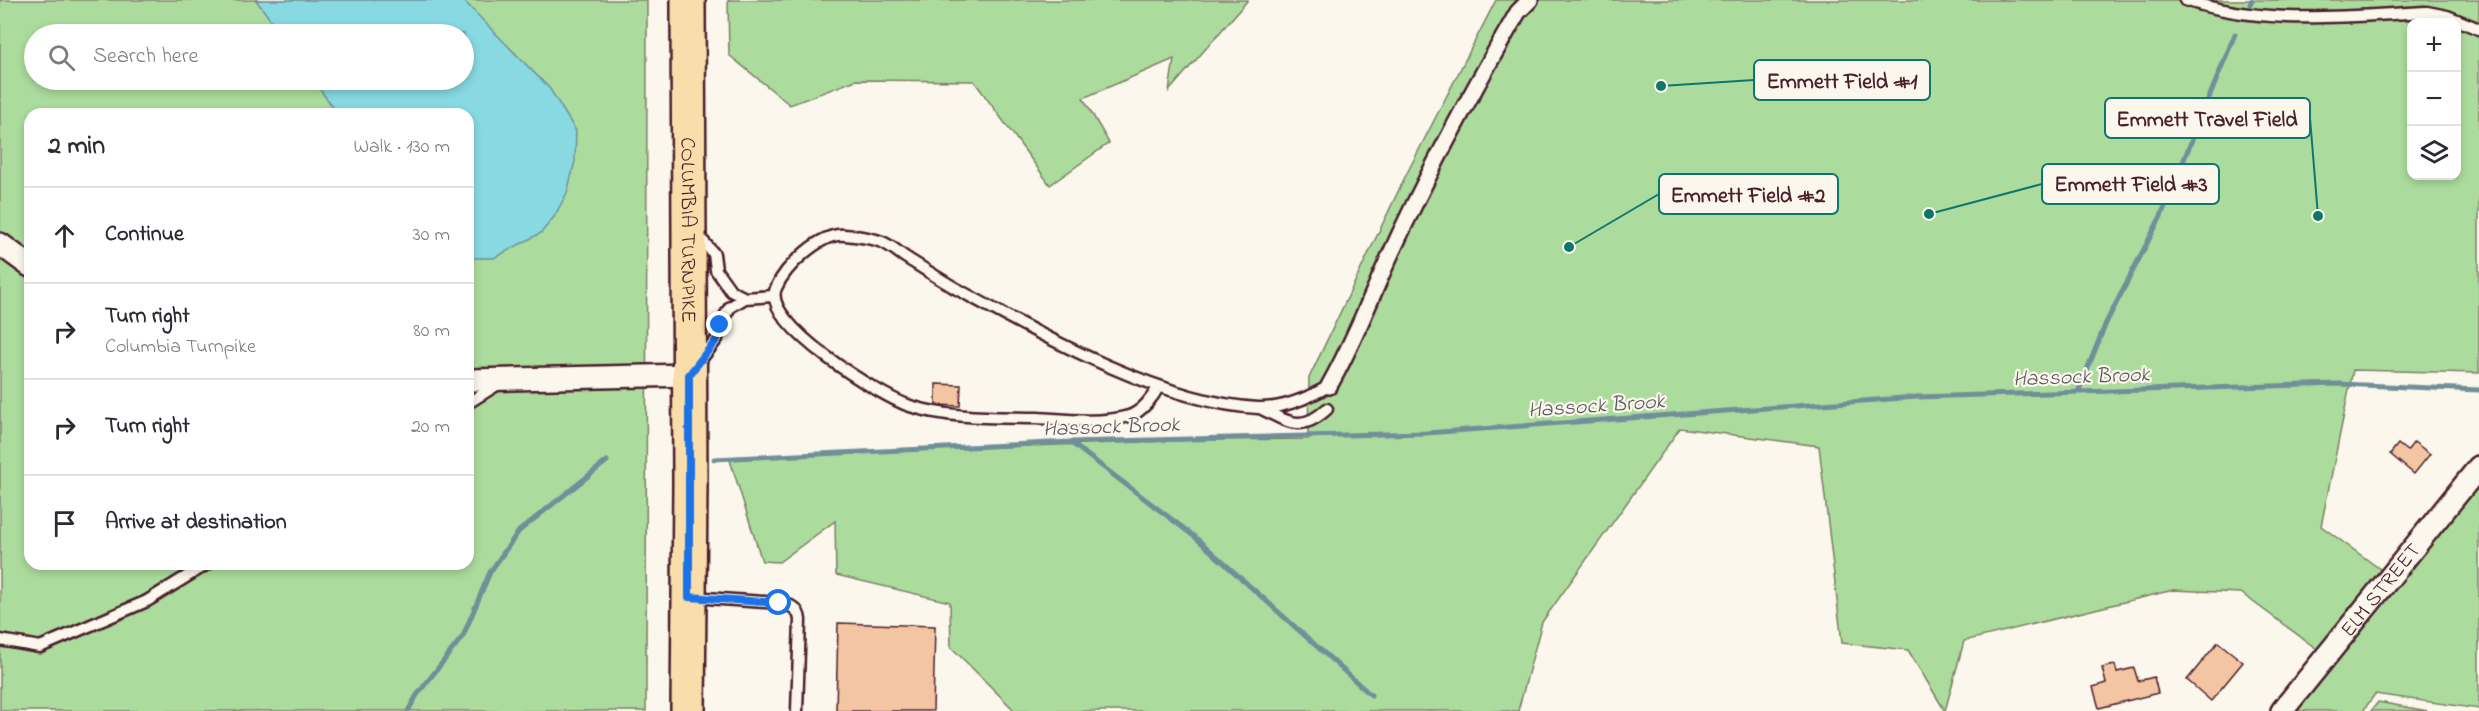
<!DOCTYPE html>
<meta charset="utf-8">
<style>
:root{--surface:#fff;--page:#f7f7f7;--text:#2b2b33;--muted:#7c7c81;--line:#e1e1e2}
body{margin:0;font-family:"Indie Flower",sans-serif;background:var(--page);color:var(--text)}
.controls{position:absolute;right:18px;top:18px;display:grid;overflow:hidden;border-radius:12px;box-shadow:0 3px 9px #0003}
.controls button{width:54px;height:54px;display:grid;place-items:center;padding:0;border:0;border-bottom:2px solid var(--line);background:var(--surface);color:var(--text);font:30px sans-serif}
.stop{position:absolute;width:18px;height:18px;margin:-14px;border:4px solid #1a73e8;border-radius:50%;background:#fff}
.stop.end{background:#1a73e8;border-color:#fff;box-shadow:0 2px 6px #0008}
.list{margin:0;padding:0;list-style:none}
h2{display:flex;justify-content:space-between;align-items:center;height:78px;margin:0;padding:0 24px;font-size:26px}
h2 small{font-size:20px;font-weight:400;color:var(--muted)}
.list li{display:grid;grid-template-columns:39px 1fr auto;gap:18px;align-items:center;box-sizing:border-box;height:96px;padding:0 24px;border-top:2px solid var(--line)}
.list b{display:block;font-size:22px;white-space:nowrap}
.list p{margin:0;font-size:20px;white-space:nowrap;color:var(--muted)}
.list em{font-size:20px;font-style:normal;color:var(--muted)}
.icon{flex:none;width:33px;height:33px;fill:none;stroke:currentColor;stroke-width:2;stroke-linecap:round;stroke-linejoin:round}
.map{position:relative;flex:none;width:2479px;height:711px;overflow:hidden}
.search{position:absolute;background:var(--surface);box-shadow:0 3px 9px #0003;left:24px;top:24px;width:450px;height:66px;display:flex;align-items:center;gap:15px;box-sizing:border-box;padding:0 21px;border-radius:33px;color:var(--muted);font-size:22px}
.panel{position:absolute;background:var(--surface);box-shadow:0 3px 9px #0003;left:24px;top:108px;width:450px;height:462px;border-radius:18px}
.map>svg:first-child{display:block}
.green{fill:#abdc9d;stroke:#7a7e64;stroke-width:1.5;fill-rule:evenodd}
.water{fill:#88d9e2;stroke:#6f8f99;stroke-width:1.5}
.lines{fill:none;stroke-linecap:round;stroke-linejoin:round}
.stream{stroke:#6f8f99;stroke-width:5}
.building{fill:#f4c5a3;stroke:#4a1f2b;stroke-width:1.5}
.service-casing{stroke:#4a1f2b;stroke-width:15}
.pedestrian-casing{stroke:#4a1f2b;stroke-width:20}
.minor-casing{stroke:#4a1f2b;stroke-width:26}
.primary-casing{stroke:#4a1f2b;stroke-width:38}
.service{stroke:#fbf7ec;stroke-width:10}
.pedestrian{stroke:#fbf7ec;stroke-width:15}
.minor{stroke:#fbf7ec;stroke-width:21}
.primary{stroke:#f9deab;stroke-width:33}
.route{stroke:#1a73e8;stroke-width:8}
.labels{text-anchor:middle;stroke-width:4.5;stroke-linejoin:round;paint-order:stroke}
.street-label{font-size:21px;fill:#4a1f2b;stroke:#fbf7ec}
.water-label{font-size:22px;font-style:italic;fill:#5d5762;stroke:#fbf7ec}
.leader{fill:none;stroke:#0f766e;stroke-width:2}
.callout-dot{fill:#0f766e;stroke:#fbf7ec;stroke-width:2}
.callout{fill:#fbf7ec;stroke:#0f766e;stroke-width:2}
.callout-label{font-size:22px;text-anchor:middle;font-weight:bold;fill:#4a1f2b}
</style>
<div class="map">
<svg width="2479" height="711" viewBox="0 0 2479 711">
<rect width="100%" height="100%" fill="#fbf7ec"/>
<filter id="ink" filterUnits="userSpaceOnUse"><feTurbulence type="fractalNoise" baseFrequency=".0167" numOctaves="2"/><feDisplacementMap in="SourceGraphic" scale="12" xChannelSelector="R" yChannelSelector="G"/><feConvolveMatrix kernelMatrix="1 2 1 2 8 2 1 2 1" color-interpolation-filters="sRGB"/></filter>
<g filter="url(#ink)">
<path class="green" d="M0,0H647L646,711H0ZM34,34H464V80H34ZM30,114H468V564H30Z
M728,0H1248L1169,91L1174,59L1083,98L1109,143L1050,185L974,81L856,80L790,105L729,55Z
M1496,0H2479V373L2353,370L2321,526L2391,577L2479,461V709L2375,694L2363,711H2276L2325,655L2241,593L2173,590L1964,641L1945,711L1908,650L1842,643L1819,446L1680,428L1542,622L1518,711H1015L951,647L950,602L836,575L835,521L779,562L762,561L729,457L1199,440L1308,439L1309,378L1406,175ZM2412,22H2456V176H2412Z
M2378,702L2428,711H2371Z"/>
<path class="water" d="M256,0H463L550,89L576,131L575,161L567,193L554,217L541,233L494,258H468V114H338L313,80H464V34H281Z"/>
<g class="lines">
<path class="stream" d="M2250,4L2252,0
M2078,392L2106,323L2161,216L2235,34
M1070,442L1195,537L1371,695
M714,459L1070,442L1426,433L1917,397L2339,384L2479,390
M408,711L417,695L463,636L490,572L519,531L607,461"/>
</g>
<path class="building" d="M936,384L961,385L960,406L936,405Z
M2414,442L2430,454L2414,474L2390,454L2398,444L2407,451Z
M838,623L935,626L933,711H836Z
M2218,642L2243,662L2211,701L2187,680Z
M2115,665L2117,672L2134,668L2138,681L2154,677L2158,693L2099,708L2093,687L2106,683L2102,668Z"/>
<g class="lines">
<g class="service-casing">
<path id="service" d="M2185,0C2263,26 2346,16 2427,12L2447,16L2479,29
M696,233L714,254L716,270L731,291L745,298L773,296
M698,363L717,339L720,325L730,307L745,298
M1159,386C1153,397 1142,412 1129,416C1101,424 1067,420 1038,418C996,417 951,419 910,406C882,397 760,323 776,288C785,267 821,232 845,235C856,236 872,238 882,242C890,245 898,252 905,257C921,267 938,278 955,288C1039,334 1162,403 1258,408C1283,409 1308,398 1329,386
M468,403L500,383
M1260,408C1288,422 1301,433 1327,409
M692,597L779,603C789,604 799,608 800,620L797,711
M0,640L40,647L147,601L207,564"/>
</g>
<g class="pedestrian-casing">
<path id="pedestrian" d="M1329,386C1352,346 1368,304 1387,262C1426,176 1471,93 1518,12L1530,0"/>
</g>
<g class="minor-casing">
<g id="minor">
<path d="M0,244L30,266"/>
<path d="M468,380L689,375"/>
<path id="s1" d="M2282,711L2479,467"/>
</g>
</g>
<g class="primary-casing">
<g id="primary">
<path id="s2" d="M688,0L690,485L688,711"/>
</g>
</g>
<use href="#service" class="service"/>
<use href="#pedestrian" class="pedestrian"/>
<use href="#minor" class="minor"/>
<use href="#primary" class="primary"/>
</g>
</g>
<g class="lines" filter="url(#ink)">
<path class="route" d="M720,325L717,339L689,375V597L779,603"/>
</g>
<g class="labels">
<g class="street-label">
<text dy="7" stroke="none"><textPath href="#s2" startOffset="230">COLUMBIA TURNPIKE</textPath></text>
<text dy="7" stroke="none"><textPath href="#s1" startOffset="156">ELM STREET</textPath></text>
</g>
<g class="water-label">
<text transform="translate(2081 375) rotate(-2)" y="8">Hassock Brook</text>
<text transform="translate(1596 404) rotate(-4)" y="8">Hassock Brook</text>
<text transform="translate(1111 425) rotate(-2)" y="8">Hassock Brook</text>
</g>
</g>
<path class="leader" d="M1661 86L1754 80M2318 216L2310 118M1929 214L2042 184M1569 247L1659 194"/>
<g class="callout-dot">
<circle cx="1661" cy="86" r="6"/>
<circle cx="2318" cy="216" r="6"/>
<circle cx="1929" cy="214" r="6"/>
<circle cx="1569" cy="247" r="6"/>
</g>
<g class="callout">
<rect x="1754" y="60" width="176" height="40" rx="6"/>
<rect x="2105" y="98" width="205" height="40" rx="6"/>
<rect x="2042" y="164" width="177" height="40" rx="6"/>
<rect x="1659" y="174" width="179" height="40" rx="6"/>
</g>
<g class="callout-label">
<text x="1842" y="88">Emmett Field #1</text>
<text x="2207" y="126">Emmett Travel Field</text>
<text x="2131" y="191">Emmett Field #3</text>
<text x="1748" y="202">Emmett Field #2</text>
</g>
</svg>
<div class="controls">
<button>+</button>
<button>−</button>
<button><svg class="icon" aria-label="layers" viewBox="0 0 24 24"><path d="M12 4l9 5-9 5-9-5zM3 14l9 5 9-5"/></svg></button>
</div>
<div class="stop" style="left:779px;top:603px"></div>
<div class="stop end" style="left:720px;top:325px"></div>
<div class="search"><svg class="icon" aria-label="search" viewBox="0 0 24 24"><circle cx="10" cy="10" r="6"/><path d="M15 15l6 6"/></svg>Search here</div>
<section class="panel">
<h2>2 min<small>Walk · 130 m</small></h2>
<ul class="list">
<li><svg class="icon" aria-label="ahead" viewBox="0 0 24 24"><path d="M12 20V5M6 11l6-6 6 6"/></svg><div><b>Continue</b></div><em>30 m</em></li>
<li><svg class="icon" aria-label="right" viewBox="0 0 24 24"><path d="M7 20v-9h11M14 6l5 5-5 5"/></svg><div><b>Turn right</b><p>Columbia Turnpike</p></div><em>80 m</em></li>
<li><svg class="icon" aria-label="right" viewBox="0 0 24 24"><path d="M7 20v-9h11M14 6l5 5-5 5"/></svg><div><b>Turn right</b></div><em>20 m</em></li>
<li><svg class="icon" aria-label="arrive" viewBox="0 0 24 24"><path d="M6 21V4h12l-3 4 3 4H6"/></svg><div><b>Arrive at destination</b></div></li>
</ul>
</section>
</div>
